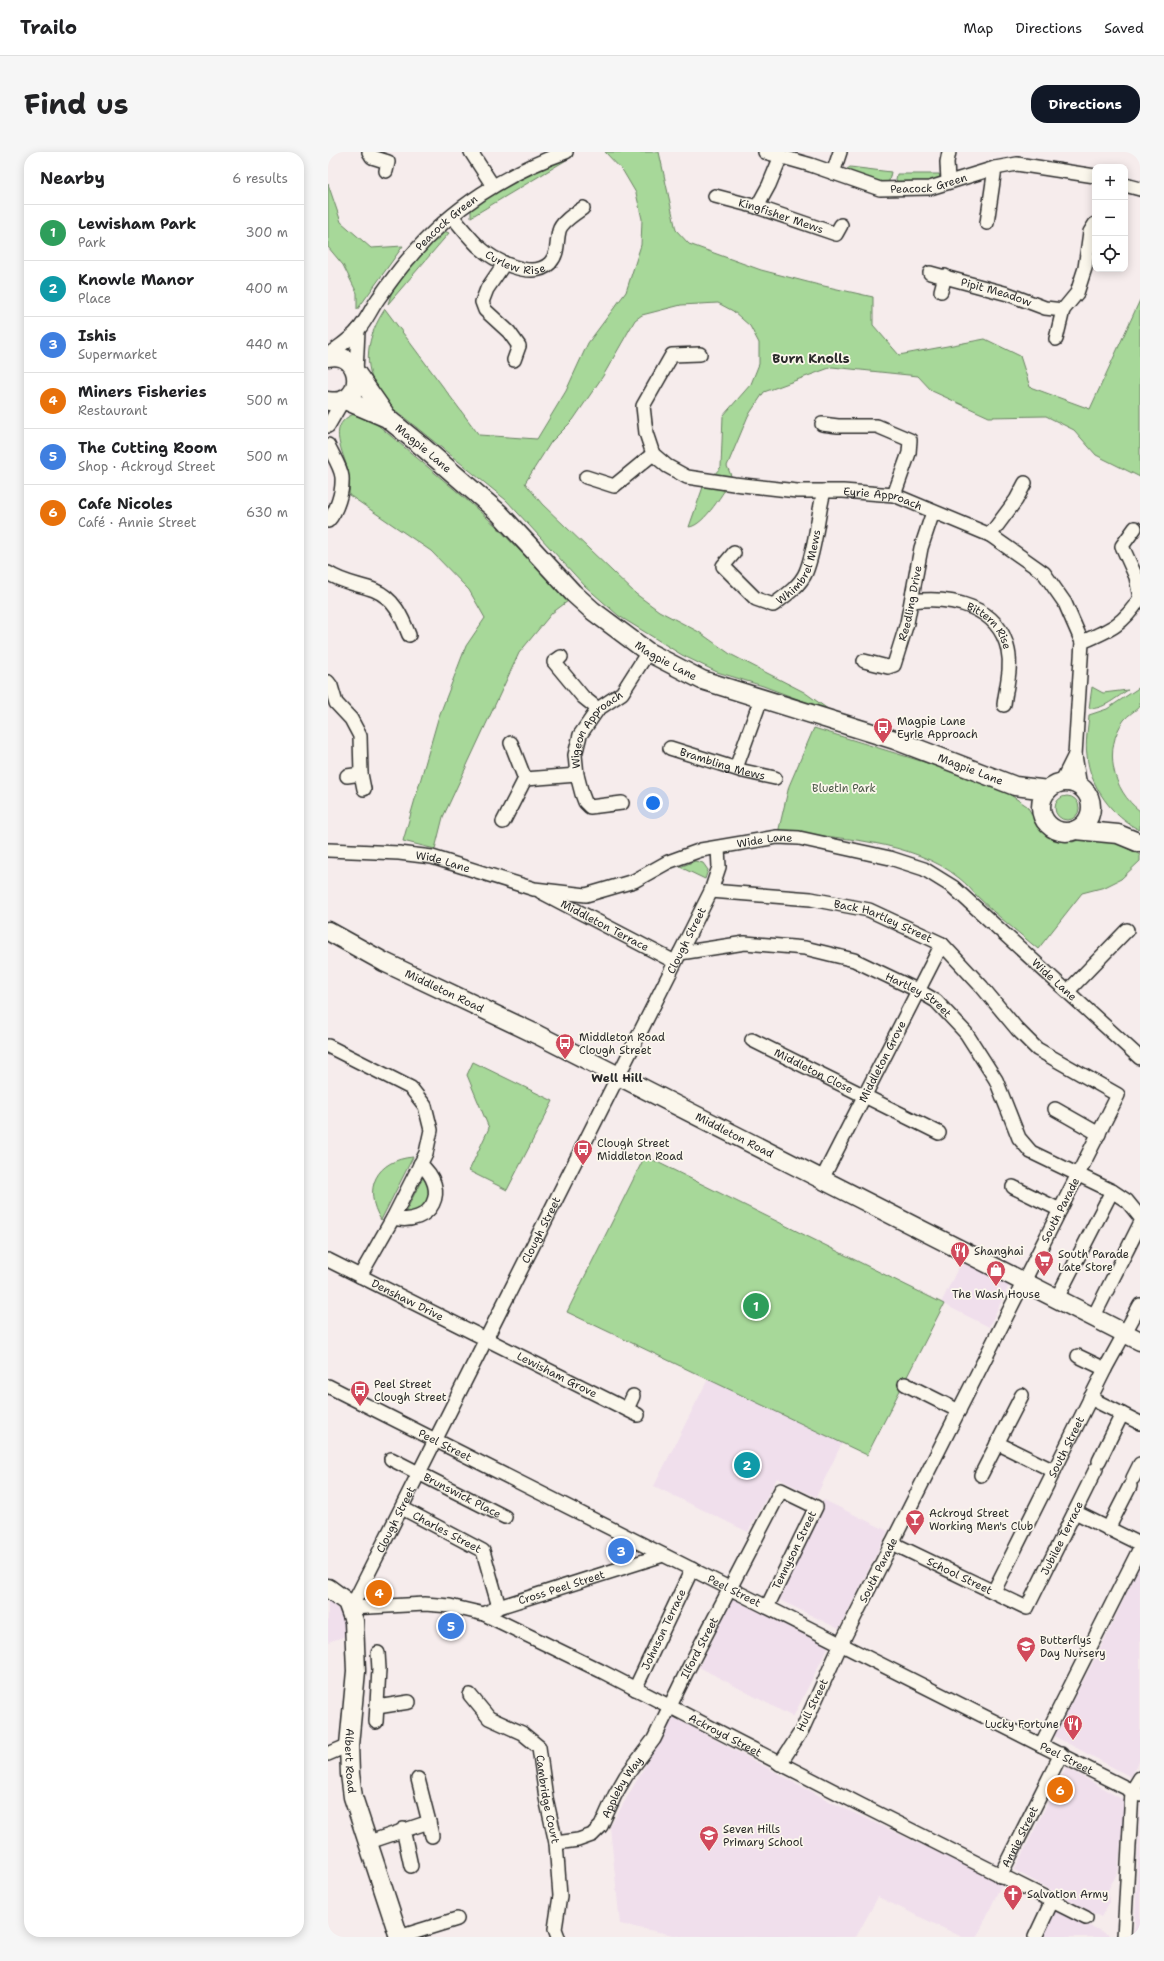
<!DOCTYPE html>
<meta charset="utf-8">
<style>
:root{--surface:#fff;--page:#f6f6f6;--text:#202124;--muted:#757577;--line:#e0e0e0;--accent:#111827}
body{margin:0;font-family:"Shantell Sans",sans-serif;background:var(--page);color:var(--text)}
.controls{position:absolute;right:12px;top:12px;display:grid;overflow:hidden;border-radius:8px;box-shadow:0 2px 10px #0003}
.controls button{width:36px;height:36px;display:grid;place-items:center;padding:0;border:0;border-bottom:1px solid var(--line);background:var(--surface);color:var(--text);font:20px sans-serif}
.you{position:absolute;left:325px;top:651px;width:14px;height:14px;margin:-10px;border:3px solid #fff;border-radius:50%;background:#1a73e8;box-shadow:0 0 0 6px #1a73e833}
.badge{display:grid;place-items:center;width:26px;height:26px;border-radius:50%;background:var(--accent);color:#fff;font-size:13px;font-weight:700}
.pin{position:absolute;translate:-50% -50%;border:2px solid #fff;box-shadow:0 1px 4px #0006}
.list{margin:0;padding:0;list-style:none}
h2{display:flex;justify-content:space-between;align-items:center;height:52px;margin:0;padding:0 16px;font-size:17px}
h2 small{font-size:13px;font-weight:400;color:var(--muted)}
.list li{display:grid;grid-template-columns:26px 1fr auto;gap:12px;align-items:center;box-sizing:border-box;height:56px;padding:0 16px;border-top:1px solid var(--line)}
.list b{display:block;font-size:15px;white-space:nowrap}
.list p{margin:0;font-size:13px;white-space:nowrap;color:var(--muted)}
.list em{font-size:13px;font-style:normal;color:var(--muted)}
.icon{flex:none;width:22px;height:22px;fill:none;stroke:currentColor;stroke-width:2;stroke-linecap:round;stroke-linejoin:round}
.map{position:relative;flex:none;width:812px;height:1785px;overflow:hidden;border-radius:16px}
header{display:flex;align-items:center;gap:24px;box-sizing:border-box;height:56px;padding:0 20px;background:var(--surface);border-bottom:1px solid var(--line)}
header strong{font-size:19px}
nav{display:flex;gap:22px;margin-inline-start:auto;font-size:14px}
.intro{display:flex;align-items:center;justify-content:space-between;box-sizing:border-box;height:96px;padding:0 24px}
h1{margin:0;font-size:28px}
.button{padding:10px 18px;border-radius:16px;background:var(--accent);color:#fff;font-size:14px;font-weight:700}
main{display:flex;gap:24px;padding:0 24px}
aside{flex:1;background:var(--surface);border-radius:16px;box-shadow:0 2px 10px #0003}
.map>svg:first-child{display:block}
.built{fill:#f0dfec}
.green{fill:#a7d899;stroke:#698262}
.lines{fill:none;stroke-linecap:round;stroke-linejoin:round}
.street-casing{stroke:#2b2b2b;stroke-width:16}
.secondary-casing{stroke:#2b2b2b;stroke-width:21}
.street{stroke:#fbf7ec;stroke-width:13}
.secondary{stroke:#fbf7ec;stroke-width:18}
.labels{text-anchor:middle;stroke-width:3.5;stroke-linejoin:round;paint-order:stroke}
.street-label{font-size:11px;fill:#2b2b2b;stroke:#fbf7ec}
.poi-label{font-size:11px;fill:#2b2b2b;stroke:#fbf7ec;text-anchor:start}
.park-label{font-size:11px;fill:#4a5646;stroke:#fbf7ec}
.neighbourhood-label{font-size:12px;font-weight:bold;fill:#2b2b2b;stroke:#fbf7ec}
.quarter-label{font-size:13px;font-weight:bold;fill:#2b2b2b;stroke:#fbf7ec}
</style>
<header>
<strong>Trailo</strong>
<nav><a>Map</a><a>Directions</a><a>Saved</a></nav>
</header>
<div class="intro"><h1>Find us</h1><a class="button">Directions</a></div>
<main>
<aside>
<h2>Nearby<small>6 results</small></h2>
<ul class="list">
<li><span class="badge" style="background:#2e9e5b">1</span><div><b>Lewisham Park</b><p>Park</p></div><em>300 m</em></li>
<li><span class="badge" style="background:#0f9aa8">2</span><div><b>Knowle Manor</b><p>Place</p></div><em>400 m</em></li>
<li><span class="badge" style="background:#3f7fe0">3</span><div><b>Ishis</b><p>Supermarket</p></div><em>440 m</em></li>
<li><span class="badge" style="background:#e8710a">4</span><div><b>Miners Fisheries</b><p>Restaurant</p></div><em>500 m</em></li>
<li><span class="badge" style="background:#3f7fe0">5</span><div><b>The Cutting Room</b><p>Shop · Ackroyd Street</p></div><em>500 m</em></li>
<li><span class="badge" style="background:#e8710a">6</span><div><b>Cafe Nicoles</b><p>Café · Annie Street</p></div><em>630 m</em></li>
</ul>
</aside>
<div class="map">
<svg width="812" height="1785" viewBox="0 0 812 1785">
<rect width="100%" height="100%" fill="#f6ecec"/>
<filter id="ink" filterUnits="userSpaceOnUse"><feTurbulence type="fractalNoise" baseFrequency=".025" numOctaves="2"/><feDisplacementMap in="SourceGraphic" scale="8" xChannelSelector="R" yChannelSelector="G"/><feConvolveMatrix kernelMatrix="1 2 1 2 8 2 1 2 1" color-interpolation-filters="sRGB"/></filter>
<g filter="url(#ink)">
<path class="built" d="M633,1110L681,1133L661,1175L613,1151Z
M380,1227L514,1291L488,1345L449,1326L420,1380L326,1334Z
M496,1348L560,1379L511,1477L450,1447L476,1395Z
M812,1413V1608L803,1625L726,1584L775,1491Z
M405,1447L500,1495L465,1565L371,1515Z
M0,1448L12,1459L16,1470L18,1484L0,1490Z
M345,1565L503,1650L674,1731L649,1785H634L550,1745L528,1785H355L292,1772L282,1675Z
M738,1615L797,1649L790,1720L780,1738L781,1751L773,1765L686,1718Z
M812,1657V1785H805L807,1771Z
M728,1757L785,1785H714Z"/>
<path class="green" d="M277,0H331L348,78L361,92L433,118L487,132L545,145V173L571,203L657,187L692,204L702,235L762,257L812,148V325L768,303L746,278L718,264L661,265L604,239L590,224L504,215L436,240L420,264L399,314L404,326C397,338 376,374 361,375L375,335L393,315L395,264L423,232L431,212V191L422,174L405,159L390,151L353,153L314,163L307,168L275,224L245,268L223,290L197,331L214,352L308,442L331,459L371,480L402,502L476,540L504,560L435,534L389,520L354,503L291,464L257,434L178,348L67,258C62,253 56,248 52,242C33,213 39,184 57,157L151,283L209,287L238,239L260,191L298,140L313,93L314,67L308,41L295,19Z
M245,4L143,65V57C175,35 208,17 245,4Z
M522,15L563,20L561,29L557,31L522,20L519,17Z
M569,22H611L612,25L605,29L571,31L568,28Z
M0,32L13,70L43,96L75,94L29,158V141L15,113L0,95Z
M116,79L121,81L60,152L65,136L87,108Z
M26,262L45,269L132,342L167,373L240,449L224,461L191,501L115,665L107,697L75,689L110,567L138,494L157,466L141,438L103,399L21,343C22,334 22,325 19,315C13,295 0,272 26,262Z
M764,535L775,541L800,538C790,544 774,559 761,556Z
M812,535V554C807,559 800,563 796,568C775,597 784,638 812,659V678C785,666 761,633 759,603C757,590 760,576 761,563L779,557Z
M486,576L638,623L675,638L699,654L713,678L719,684L728,687L745,690L760,684L785,689L812,703V709L793,727L777,735L754,741L710,797C690,780 669,764 650,745C644,739 638,731 631,726C587,689 505,684 450,681L461,634Z
M727 656a12 12 0 1 1 24 0a12 12 0 1 1-24 0Z
M367,709L375,711L380,718L377,727L352,715Z
M145,910L225,949L179,1038L141,1019L161,976L139,923Z
M317,1004L616,1152L539,1303L239,1160Z
M85,1005L53,1068C34,1037 48,1008 85,1005Z
M96,1023C102,1034 104,1050 92,1058C87,1061 81,1062 76,1063Z"/>
<g class="lines">
<g class="street-casing">
<g id="street">
<path d="M41,0L44,5L60,10L58,19"/>
<path d="M143,0L165,34"/>
<path id="s1" d="M437,0L483,13L552,37L602,36L667,16L689,12L767,24"/>
<path d="M505,21L512,0"/>
<path d="M620,29L619,10L621,0"/>
<path d="M797,33L812,37"/>
<path id="s2" d="M387,44L429,55L508,82L513,73"/>
<path d="M429,55L441,33L453,4"/>
<path id="s3" d="M124,64C132,74 141,85 150,94C165,108 204,129 222,111C231,101 228,91 231,79C233,70 248,61 255,56"/>
<path d="M659,71L667,16"/>
<path d="M176,112L159,137L154,150L157,158L181,180L191,194L186,208"/>
<path id="s4" d="M602,121L680,142L717,156L735,158"/>
<path d="M613,139L617,124"/>
<path d="M728,187L735,158L749,141L757,116L762,80L767,72"/>
<path id="s5" d="M372,202L344,203L315,254L318,281L325,302L339,314L359,325L406,332L469,339H515L566,343L662,383L716,421L737,451L754,490L747,603L752,635"/>
<path id="s6" d="M0,203C10,195 22,188 30,178C38,169 43,157 50,147C60,133 71,117 83,104C123,56 179,21 238,0"/>
<path d="M28,220L30,178"/>
<path d="M494,272L510,274H549L582,288L581,301L566,343"/>
<path d="M0,274L15,248"/>
<path d="M0,293C4,302 13,315 14,325C15,339 9,359 0,369"/>
<path d="M258,325L286,334L325,302"/>
<path d="M662,383L688,348L697,331"/>
<path id="s7" d="M406,401L395,414L428,447L445,453C457,444 472,434 478,420C488,395 489,366 496,339"/>
<path d="M0,421C15,431 30,432 46,438C66,446 74,465 81,483"/>
<path id="s8" d="M584,449C623,444 671,454 680,498C684,516 678,535 676,553"/>
<path d="M754,490C782,478 795,473 812,446L808,425L794,394L807,376"/>
<path d="M233,505L226,510L255,545L270,557"/>
<path id="s9" d="M536,509L560,515L566,513L579,471L593,396L605,360"/>
<path d="M0,530L3,534L8,551L23,567L32,584L33,622L36,637"/>
<path id="s10" d="M342,596L415,619L447,626"/>
<path d="M408,616L433,547"/>
<path d="M19,624L33,622"/>
<path d="M197,627L249,623"/>
<path d="M733,631L747,603"/>
<path id="s11" d="M294,651L262,655L257,650L254,642L249,623L247,603L252,583L270,557L294,541L320,500"/>
<path d="M175,670L197,627L183,591"/>
<path id="s12" d="M0,698L71,701L104,705L206,737L258,743L306,729L340,710L373,698L449,685L471,686L562,706L596,717L625,735L812,906"/>
<path id="s13" d="M383,739L483,747L541,758L614,792L654,835L689,877L709,897L790,943L513,1492L474,1578L452,1612"/>
<path id="s14" d="M213,740L347,810"/>
<path id="s15" d="M352,801L417,791L477,796L526,808L591,839L608,849L638,881L668,928L691,986L703,1000L784,1039L799,1049L812,1065"/>
<path d="M740,839L799,778"/>
<path id="s16" d="M424,888L611,981"/>
<path d="M0,894L83,936L97,954L103,978L98,1001L65,1066L32,1124"/>
<path d="M727,957L771,982"/>
<path id="s17" d="M494,1027L614,792"/>
<path d="M685,1035L732,1058"/>
<path d="M65,1066C104,1075 123,1037 92,1012"/>
<path id="s18" d="M0,1108L310,1263"/>
<path d="M728,1148L784,1039"/>
<path d="M765,1166L812,1072"/>
<path d="M750,1204L777,1217"/>
<path d="M577,1232L631,1259"/>
<path id="s19" d="M0,1234L812,1643"/>
<path d="M762,1246L812,1271"/>
<path d="M299,1257L305,1244"/>
<path d="M669,1291L726,1319"/>
<path id="s20" d="M63,1307L177,1365"/>
<path d="M771,1309L794,1262"/>
<path d="M653,1323L694,1243"/>
<path d="M805,1326L812,1312"/>
<path id="s21" d="M74,1356L155,1399L171,1455"/>
<path d="M747,1360L812,1392"/>
<path d="M780,1377L802,1334"/>
<path id="s22" d="M564,1391L699,1456L768,1317"/>
<path id="s23" d="M666,1439L777,1217L812,1153"/>
<path id="s24" d="M23,1456L383,739L391,715L390,696"/>
<path id="s25" d="M23,1456L97,1452L122,1454L156,1462L273,1519L533,1653L758,1766"/>
<path id="s26" d="M156,1462L171,1455L335,1403"/>
<path id="s27" d="M307,1537L364,1417"/>
<path id="s28" d="M142,1543L161,1566L194,1581L211,1595L218,1646L228,1691L232,1744L227,1777L230,1785"/>
<path d="M49,1555L81,1550"/>
<path d="M48,1570L51,1517L50,1501"/>
<path d="M713,1593L812,1396"/>
<path d="M0,1602L21,1593"/>
<path d="M101,1670L104,1684"/>
<path d="M75,1677L83,1714"/>
<path d="M41,1690L101,1670L90,1627"/>
<path id="s29" d="M228,1691L250,1688L264,1683L273,1674L287,1643L298,1624L326,1587L359,1519L453,1338L488,1355L439,1455"/>
<path id="s30" d="M672,1724L733,1602"/>
<path d="M71,1785L129,1767"/>
<path d="M707,1785L724,1749"/>
<path d="M796,1785L804,1639L812,1626"/>
</g>
</g>
<g class="secondary-casing">
<g id="secondary">
<path d="M0,205C36,197 39,256 0,249"/>
<path d="M29,222L59,265"/>
<path id="s31" d="M17,248L59,266L96,296L171,361L245,441L265,459L320,500L374,528L567,588L687,634L720,638"/>
<circle cx="738" cy="655" r="25"/>
<path d="M748,678L790,682L812,691"/>
<path id="s32" d="M0,779L56,810L210,883L812,1189"/>
<path id="s33" d="M0,1436L19,1450L26,1469L28,1519L21,1593L22,1622L25,1645L71,1785"/>
</g>
</g>
<use href="#street" class="street"/>
<use href="#secondary" class="secondary"/>
</g>
</g>
<defs>
<g id="bus-pin" transform="scale(1)"><path d="M0 17L-7.5 6A9.5 9.5 0 1 1 7.5 6Z" fill="#d1495b" stroke="#fbf7ec"/><path d="M-5-6H5V4H4V6H2V4H-2V6H-4V4H-5ZM-3.5-4V0h7V-4ZM-3.5 1.2v1.5H-2V1.2ZM2 1.2v1.5H3.5V1.2Z" fill="#fff"/></g>
<g id="restaurant-pin" transform="scale(1)"><path d="M0 17L-7.5 6A9.5 9.5 0 1 1 7.5 6Z" fill="#d1495b" stroke="#fbf7ec"/><path d="M-5-6h1v4h1v-4h1v4h1v-4h1v5L-1.5 .5V6h-2V.5L-5-1ZM5-6V6H3V1.5H1.5Q1.5-4 5-6Z" fill="#fff"/></g>
<g id="supermarket-pin" transform="scale(1)"><path d="M0 17L-7.5 6A9.5 9.5 0 1 1 7.5 6Z" fill="#d1495b" stroke="#fbf7ec"/><path d="M-6-5.5h2.5l.6 2H6L4.5 2H-2.5L-4.4-4H-6ZM-1.5 3.2a1.3 1.3 0 1 0 .1 0ZM3 3.2a1.3 1.3 0 1 0 .1 0Z" fill="#fff"/></g>
<g id="shop-pin" transform="scale(1)"><path d="M0 17L-7.5 6A9.5 9.5 0 1 1 7.5 6Z" fill="#d1495b" stroke="#fbf7ec"/><path d="M-5-2.5h2.3a2.7 3.5 0 0 1 5.4 0H5L5.5 6h-11ZM-1.5-2.5h3a1.5 2.3 0 0 0-3 0Z" fill="#fff"/></g>
<g id="bar-pin" transform="scale(1)"><path d="M0 17L-7.5 6A9.5 9.5 0 1 1 7.5 6Z" fill="#d1495b" stroke="#fbf7ec"/><path d="M-6-5H6L.8 .8V4.5H3.5V6h-7V4.5H-.8V.8Z" fill="#fff"/></g>
<g id="school-pin" transform="scale(1)"><path d="M0 17L-7.5 6A9.5 9.5 0 1 1 7.5 6Z" fill="#d1495b" stroke="#fbf7ec"/><path d="M0-5L7-2L0 1L-7-2ZM-4 1L0 2.5L4 1V4Q0 6-4 4Z" fill="#fff"/></g>
<g id="church-pin" transform="scale(1)"><path d="M0 17L-7.5 6A9.5 9.5 0 1 1 7.5 6Z" fill="#d1495b" stroke="#fbf7ec"/><path d="M-1.2-6h2.4v3.5h3.3v2.4h-3.3V6h-2.4V-.1h-3.3v-2.4h3.3Z" fill="#fff"/></g>
</defs>
<g fill-rule="evenodd">
<use href="#bus-pin" x="555" y="575"/>
<use href="#bus-pin" x="237" y="891"/>
<use href="#bus-pin" x="255" y="997"/>
<use href="#restaurant-pin" x="632" y="1099"/>
<use href="#supermarket-pin" x="716" y="1108"/>
<use href="#shop-pin" x="668" y="1118"/>
<use href="#bus-pin" x="32" y="1238"/>
<use href="#bar-pin" x="587" y="1367"/>
<use href="#school-pin" x="698" y="1494"/>
<use href="#restaurant-pin" x="745" y="1572"/>
<use href="#school-pin" x="381" y="1683"/>
<use href="#church-pin" x="685" y="1742"/>
</g>
<g class="labels">
<g class="street-label">
<text dy="4" stroke="none"><textPath href="#s1" startOffset="170">Peacock Green</textPath></text>
<text dy="4" stroke="none"><textPath href="#s2" startOffset="69">Kingfisher Mews</textPath></text>
<text dy="4" stroke="none"><textPath href="#s6" startOffset="179">Peacock Green</textPath></text>
<text dy="4" stroke="none"><textPath href="#s3" startOffset="82">Curlew Rise</textPath></text>
<text dy="4" stroke="none"><textPath href="#s4" startOffset="69">Pipit Meadow</textPath></text>
<text dy="4" stroke="none"><textPath href="#s31" startOffset="93">Magpie Lane</textPath></text>
<text dy="4" stroke="none"><textPath href="#s5" startOffset="375">Eyrie Approach</textPath></text>
<text dy="4" stroke="none"><textPath href="#s7" startOffset="130">Whimbrel Mews</textPath></text>
<text dy="4" stroke="none"><textPath href="#s9" startOffset="95">Reedling Drive</textPath></text>
<text dy="4" stroke="none"><textPath href="#s8" startOffset="87">Bittern Rise</textPath></text>
<text dy="4" stroke="none"><textPath href="#s31" startOffset="417">Magpie Lane</textPath></text>
<text dy="4" stroke="none"><textPath href="#s11" startOffset="121">Wigeon Approach</textPath></text>
<text dy="4" stroke="none"><textPath href="#s10" startOffset="55">Brambling Mews</textPath></text>
<text dy="4" stroke="none"><textPath href="#s31" startOffset="741">Magpie Lane</textPath></text>
<text dy="4" stroke="none"><textPath href="#s12" startOffset="452">Wide Lane</textPath></text>
<text dy="4" stroke="none"><textPath href="#s12" startOffset="116">Wide Lane</textPath></text>
<text dy="4" stroke="none"><textPath href="#s13" startOffset="176">Back Hartley Street</textPath></text>
<text dy="4" stroke="none"><textPath href="#s14" startOffset="72">Middleton Terrace</textPath></text>
<text dy="4" stroke="none"><textPath href="#s24" startOffset="747">Clough Street</textPath></text>
<text dy="4" stroke="none"><textPath href="#s12" startOffset="787">Wide Lane</textPath></text>
<text dy="4" stroke="none"><textPath href="#s32" startOffset="131">Middleton Road</textPath></text>
<text dy="4" stroke="none"><textPath href="#s15" startOffset="250">Hartley Street</textPath></text>
<text dy="4" stroke="none"><textPath href="#s17" startOffset="132">Middleton Grove</textPath></text>
<text dy="4" stroke="none"><textPath href="#s16" startOffset="69">Middleton Close</textPath></text>
<text dy="4" stroke="none"><textPath href="#s32" startOffset="455">Middleton Road</textPath></text>
<text transform="translate(732 1058) rotate(-63)" y="4">South Parade</text>
<text dy="4" stroke="none"><textPath href="#s24" startOffset="423">Clough Street</textPath></text>
<text dy="4" stroke="none"><textPath href="#s18" startOffset="89">Denshaw Drive</textPath></text>
<text dy="4" stroke="none"><textPath href="#s18" startOffset="256">Lewisham Grove</textPath></text>
<text dy="4" stroke="none"><textPath href="#s19" startOffset="131">Peel Street</textPath></text>
<text dy="4" stroke="none"><textPath href="#s23" startOffset="161">South Street</textPath></text>
<text dy="4" stroke="none"><textPath href="#s20" startOffset="80">Brunswick Place</textPath></text>
<text dy="4" stroke="none"><textPath href="#s24" startOffset="99">Clough Street</textPath></text>
<text dy="4" stroke="none"><textPath href="#s21" startOffset="51">Charles Street</textPath></text>
<text dy="4" stroke="none"><textPath href="#s22" startOffset="228">Jubilee Terrace</textPath></text>
<text transform="translate(466 1398) rotate(-64)" y="4">Tennyson Street</text>
<text transform="translate(550 1418) rotate(-63)" y="4">South Parade</text>
<text dy="4" stroke="none"><textPath href="#s22" startOffset="75">School Street</textPath></text>
<text dy="4" stroke="none"><textPath href="#s26" startOffset="82">Cross Peel Street</textPath></text>
<text dy="4" stroke="none"><textPath href="#s19" startOffset="455">Peel Street</textPath></text>
<text dy="4" stroke="none"><textPath href="#s27" startOffset="66">Johnson Terrace</textPath></text>
<text dy="4" stroke="none"><textPath href="#s29" startOffset="254">Ilford Street</textPath></text>
<text transform="translate(484 1553) rotate(-64)" y="4">Hull Street</text>
<text dy="4" stroke="none"><textPath href="#s25" startOffset="404">Ackroyd Street</textPath></text>
<text dy="4" stroke="none"><textPath href="#s19" startOffset="827">Peel Street</textPath></text>
<text dy="4" stroke="none"><textPath href="#s33" startOffset="184">Albert Road</textPath></text>
<text dy="4" stroke="none"><textPath href="#s29" startOffset="94">Appleby Way</textPath></text>
<text dy="4" stroke="none"><textPath href="#s28" startOffset="141">Cambridge Court</textPath></text>
<text dy="4" stroke="none"><textPath href="#s30" startOffset="44">Annie Street</textPath></text>
</g>
<g class="poi-label">
<text x="569" y="573">Magpie Lane<tspan x="569" dy="13">Eyrie Approach</tspan></text>
<text x="251" y="889">Middleton Road<tspan x="251" dy="13">Clough Street</tspan></text>
<text x="269" y="995">Clough Street<tspan x="269" dy="13">Middleton Road</tspan></text>
<text x="646" y="1103">Shanghai</text>
<text x="730" y="1106">South Parade<tspan x="730" dy="13">Late Store</tspan></text>
<text x="668" y="1146" text-anchor="middle">The Wash House</text>
<text x="46" y="1236">Peel Street<tspan x="46" dy="13">Clough Street</tspan></text>
<text x="601" y="1365">Ackroyd Street<tspan x="601" dy="13">Working Men's Club</tspan></text>
<text x="712" y="1492">Butterflys<tspan x="712" dy="13">Day Nursery</tspan></text>
<text x="731" y="1576" text-anchor="end">Lucky Fortune</text>
<text x="395" y="1681">Seven Hills<tspan x="395" dy="13">Primary School</tspan></text>
<text x="699" y="1746">Salvation Army</text>
</g>
<g class="park-label">
<text x="516" y="640">Bluetin Park</text>
</g>
<g class="neighbourhood-label">
<text x="289" y="930">Well Hill</text>
</g>
<g class="quarter-label">
<text x="483" y="211">Burn Knolls</text>
</g>
</g>
</svg>
<div class="controls">
<button>+</button>
<button>−</button>
<button><svg class="icon" aria-label="locate" viewBox="0 0 24 24"><circle cx="12" cy="12" r="6"/><path d="M12 2v4M12 18v4M2 12h4M18 12h4"/></svg></button>
</div>
<div class="you"></div>
<div class="pin badge" style="left:428px;top:1154px;background:#2e9e5b">1</div>
<div class="pin badge" style="left:419px;top:1313px;background:#0f9aa8">2</div>
<div class="pin badge" style="left:293px;top:1399px;background:#3f7fe0">3</div>
<div class="pin badge" style="left:51px;top:1441px;background:#e8710a">4</div>
<div class="pin badge" style="left:123px;top:1474px;background:#3f7fe0">5</div>
<div class="pin badge" style="left:732px;top:1638px;background:#e8710a">6</div>
</div>
</main>
